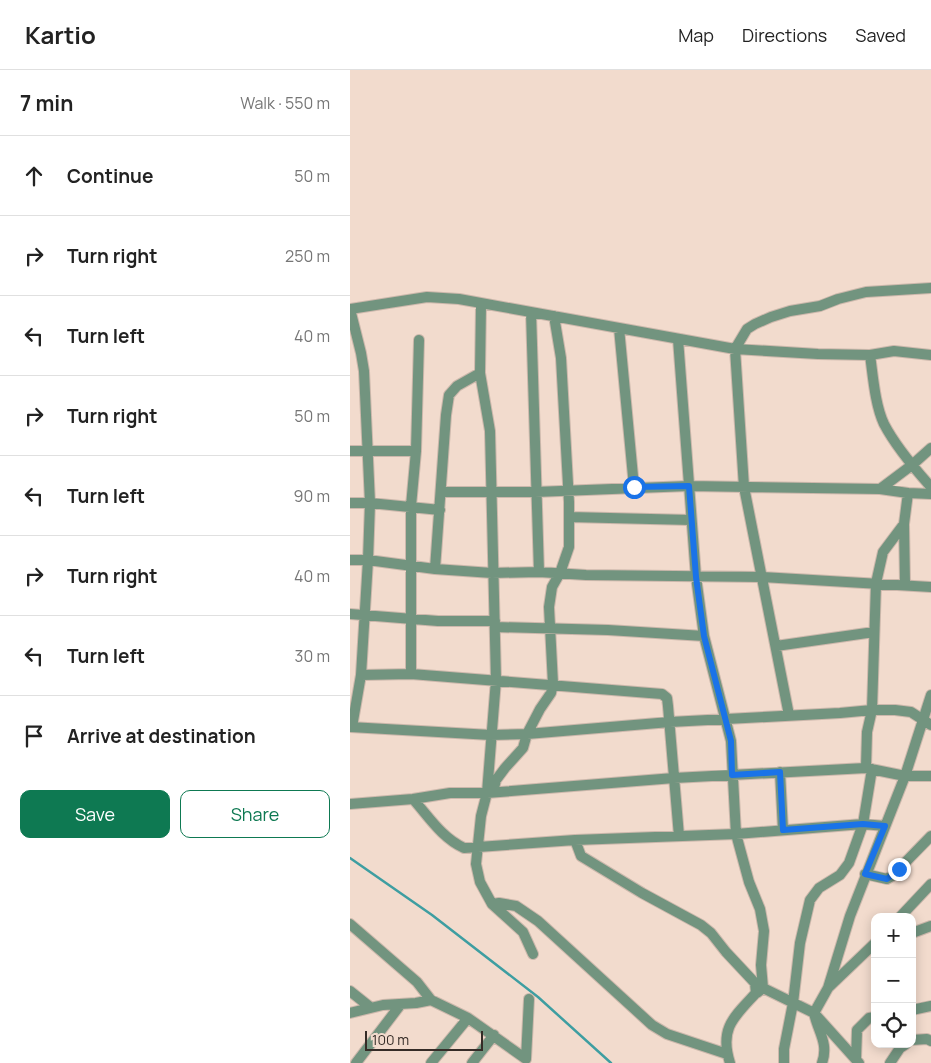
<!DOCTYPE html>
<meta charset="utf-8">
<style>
:root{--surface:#fff;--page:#f6f6f6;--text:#222;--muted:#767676;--line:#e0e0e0;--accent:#0e7952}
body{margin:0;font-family:Manrope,sans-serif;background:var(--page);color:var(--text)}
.controls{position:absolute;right:15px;bottom:15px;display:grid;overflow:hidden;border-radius:10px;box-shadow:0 2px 12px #0003}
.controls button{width:45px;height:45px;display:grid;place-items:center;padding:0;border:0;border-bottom:1px solid var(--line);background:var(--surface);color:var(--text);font:25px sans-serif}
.scale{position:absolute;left:15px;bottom:12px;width:118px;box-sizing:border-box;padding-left:5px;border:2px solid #352c27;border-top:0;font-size:14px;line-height:18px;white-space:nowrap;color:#352c27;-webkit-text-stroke:4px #f2dbcd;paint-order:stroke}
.stop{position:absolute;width:15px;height:15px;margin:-11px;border:4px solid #1a73e8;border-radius:50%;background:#fff}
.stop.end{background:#1a73e8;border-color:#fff;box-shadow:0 1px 5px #0008}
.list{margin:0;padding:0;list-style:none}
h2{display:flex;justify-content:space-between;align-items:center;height:65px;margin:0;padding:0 20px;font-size:21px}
h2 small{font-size:16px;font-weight:400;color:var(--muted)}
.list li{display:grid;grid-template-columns:32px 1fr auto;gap:15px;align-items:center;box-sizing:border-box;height:80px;padding:0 20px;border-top:1px solid var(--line)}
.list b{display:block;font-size:19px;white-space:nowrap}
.list em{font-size:16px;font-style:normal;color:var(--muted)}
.actions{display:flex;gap:10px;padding:15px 20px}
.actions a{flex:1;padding:11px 0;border:1px solid var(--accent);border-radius:10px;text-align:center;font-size:18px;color:var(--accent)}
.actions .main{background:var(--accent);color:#fff}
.icon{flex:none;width:28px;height:28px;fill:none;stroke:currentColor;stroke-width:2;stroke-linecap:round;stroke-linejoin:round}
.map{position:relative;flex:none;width:581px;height:993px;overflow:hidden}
header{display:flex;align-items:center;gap:30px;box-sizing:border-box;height:70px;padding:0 25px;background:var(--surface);border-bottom:1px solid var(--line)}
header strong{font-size:24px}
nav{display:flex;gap:28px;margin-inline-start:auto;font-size:18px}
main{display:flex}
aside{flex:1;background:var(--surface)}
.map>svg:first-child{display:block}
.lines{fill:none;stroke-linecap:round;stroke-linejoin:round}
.stream{stroke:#3e9ea1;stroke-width:2.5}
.minor-casing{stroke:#ccb8ac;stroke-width:12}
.minor{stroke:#72947f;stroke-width:10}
.route{stroke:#1a73e8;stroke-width:6}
</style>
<header>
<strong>Kartio</strong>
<nav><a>Map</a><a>Directions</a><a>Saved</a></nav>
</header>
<main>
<aside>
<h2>7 min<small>Walk · 550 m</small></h2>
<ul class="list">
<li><svg class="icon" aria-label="ahead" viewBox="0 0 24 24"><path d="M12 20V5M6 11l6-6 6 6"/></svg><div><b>Continue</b></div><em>50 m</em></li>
<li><svg class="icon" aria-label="right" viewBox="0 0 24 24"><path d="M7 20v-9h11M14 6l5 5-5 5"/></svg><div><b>Turn right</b></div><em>250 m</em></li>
<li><svg class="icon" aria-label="left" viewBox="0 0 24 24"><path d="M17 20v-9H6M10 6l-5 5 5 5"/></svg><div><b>Turn left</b></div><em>40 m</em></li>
<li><svg class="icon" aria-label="right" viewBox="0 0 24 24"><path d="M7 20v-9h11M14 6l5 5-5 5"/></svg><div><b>Turn right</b></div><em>50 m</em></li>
<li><svg class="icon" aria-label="left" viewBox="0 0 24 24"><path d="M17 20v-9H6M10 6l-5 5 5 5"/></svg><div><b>Turn left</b></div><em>90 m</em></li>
<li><svg class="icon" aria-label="right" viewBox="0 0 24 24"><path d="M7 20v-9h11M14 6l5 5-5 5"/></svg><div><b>Turn right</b></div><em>40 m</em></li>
<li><svg class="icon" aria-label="left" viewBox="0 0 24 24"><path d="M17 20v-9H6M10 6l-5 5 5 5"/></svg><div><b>Turn left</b></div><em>30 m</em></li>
<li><svg class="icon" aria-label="arrive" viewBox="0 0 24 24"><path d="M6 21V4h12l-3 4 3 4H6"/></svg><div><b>Arrive at destination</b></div></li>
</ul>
<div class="actions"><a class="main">Save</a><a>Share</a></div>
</aside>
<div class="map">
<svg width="581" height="993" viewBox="0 0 581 993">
<rect width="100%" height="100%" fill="#f2dbcd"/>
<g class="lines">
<path class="stream" d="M0,788L82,845L188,927L261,993"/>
<g class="minor-casing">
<path id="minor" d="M131,234L130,303L140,361L146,610L137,723L131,746L126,794L130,812L142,834L173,862L183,884
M0,239L77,227L109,229L385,279L468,284L520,285L544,281L581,285
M0,239L11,283L14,301L20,433L18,490L11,605L2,657
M181,242L189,502
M269,258L284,417
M328,269L346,507L354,566L381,671L386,764L399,812L410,839L414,861L411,895L413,918
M520,285C523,306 525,335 534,354C546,377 564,398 581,417
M0,381H66
M530,419L558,423
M91,422H185L339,416L530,419L562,395L581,378
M0,433H20L90,440
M219,447L341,450
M0,490H18L85,499L142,503L189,502L236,505L412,507L581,517
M85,499L96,345L99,325L107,316L130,303
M555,514L554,454L558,423L581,424
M0,544L88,551H145
M145,557L258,560L354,566
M426,576L524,562
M61,604V436L66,381L69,270
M11,605L61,604L312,624L317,628L318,636L329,766
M439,645L394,417L385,279L397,259L405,254L421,247L440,241L470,236L488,229L516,222L581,218
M0,657L141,665L177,664L320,652L490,643L522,640H545L561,642L581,655
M516,698L517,662L522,640L526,513L533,482L554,454
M430,702L433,760
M143,722L146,710L155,698L173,678L177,664L190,639L201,623L203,614L199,537L202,517L210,503L219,477V432L211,288L204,246
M63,729C79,747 92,768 114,778L225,770L386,764L513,754L535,756
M0,734L63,729L100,723H137L324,708L516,698L555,706H581
M225,770L231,786L292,823L351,855L361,863L376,882L405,913L406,923C384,947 369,958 380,993
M515,804L537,809L542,806L581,766
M142,834L149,833L166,836L188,851L302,955L317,964L377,984
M550,847L581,814
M0,854L67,912L81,930
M562,863L581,856
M478,918L500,846L555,706L581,625
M0,921L20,937
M407,923L413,918L464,943L509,993
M562,940L581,936
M0,943L33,935L66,933L81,930L118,948L176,989L179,929
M562,970L577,969L581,971
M506,990L507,960L519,948L525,947
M6,993L51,934
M81,993L118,948
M122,993L144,965
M434,993V979L443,933L450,873L460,830L469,818L490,805L499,793L513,754L522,699
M472,993C479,973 468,962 464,943L478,918L525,873
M540,993L550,978L556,974"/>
</g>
<use href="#minor" class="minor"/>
</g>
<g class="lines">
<path class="route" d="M284,417L339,416L346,507L354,566L381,671L382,705L430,702L433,760L513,754L535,756L515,804L537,809L549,799"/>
</g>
</svg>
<div class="controls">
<button>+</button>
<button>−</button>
<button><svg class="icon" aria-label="locate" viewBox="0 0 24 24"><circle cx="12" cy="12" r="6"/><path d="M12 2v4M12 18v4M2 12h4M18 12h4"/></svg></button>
</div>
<div class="scale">100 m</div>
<div class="stop" style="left:284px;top:417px"></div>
<div class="stop end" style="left:549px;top:799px"></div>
</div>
</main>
